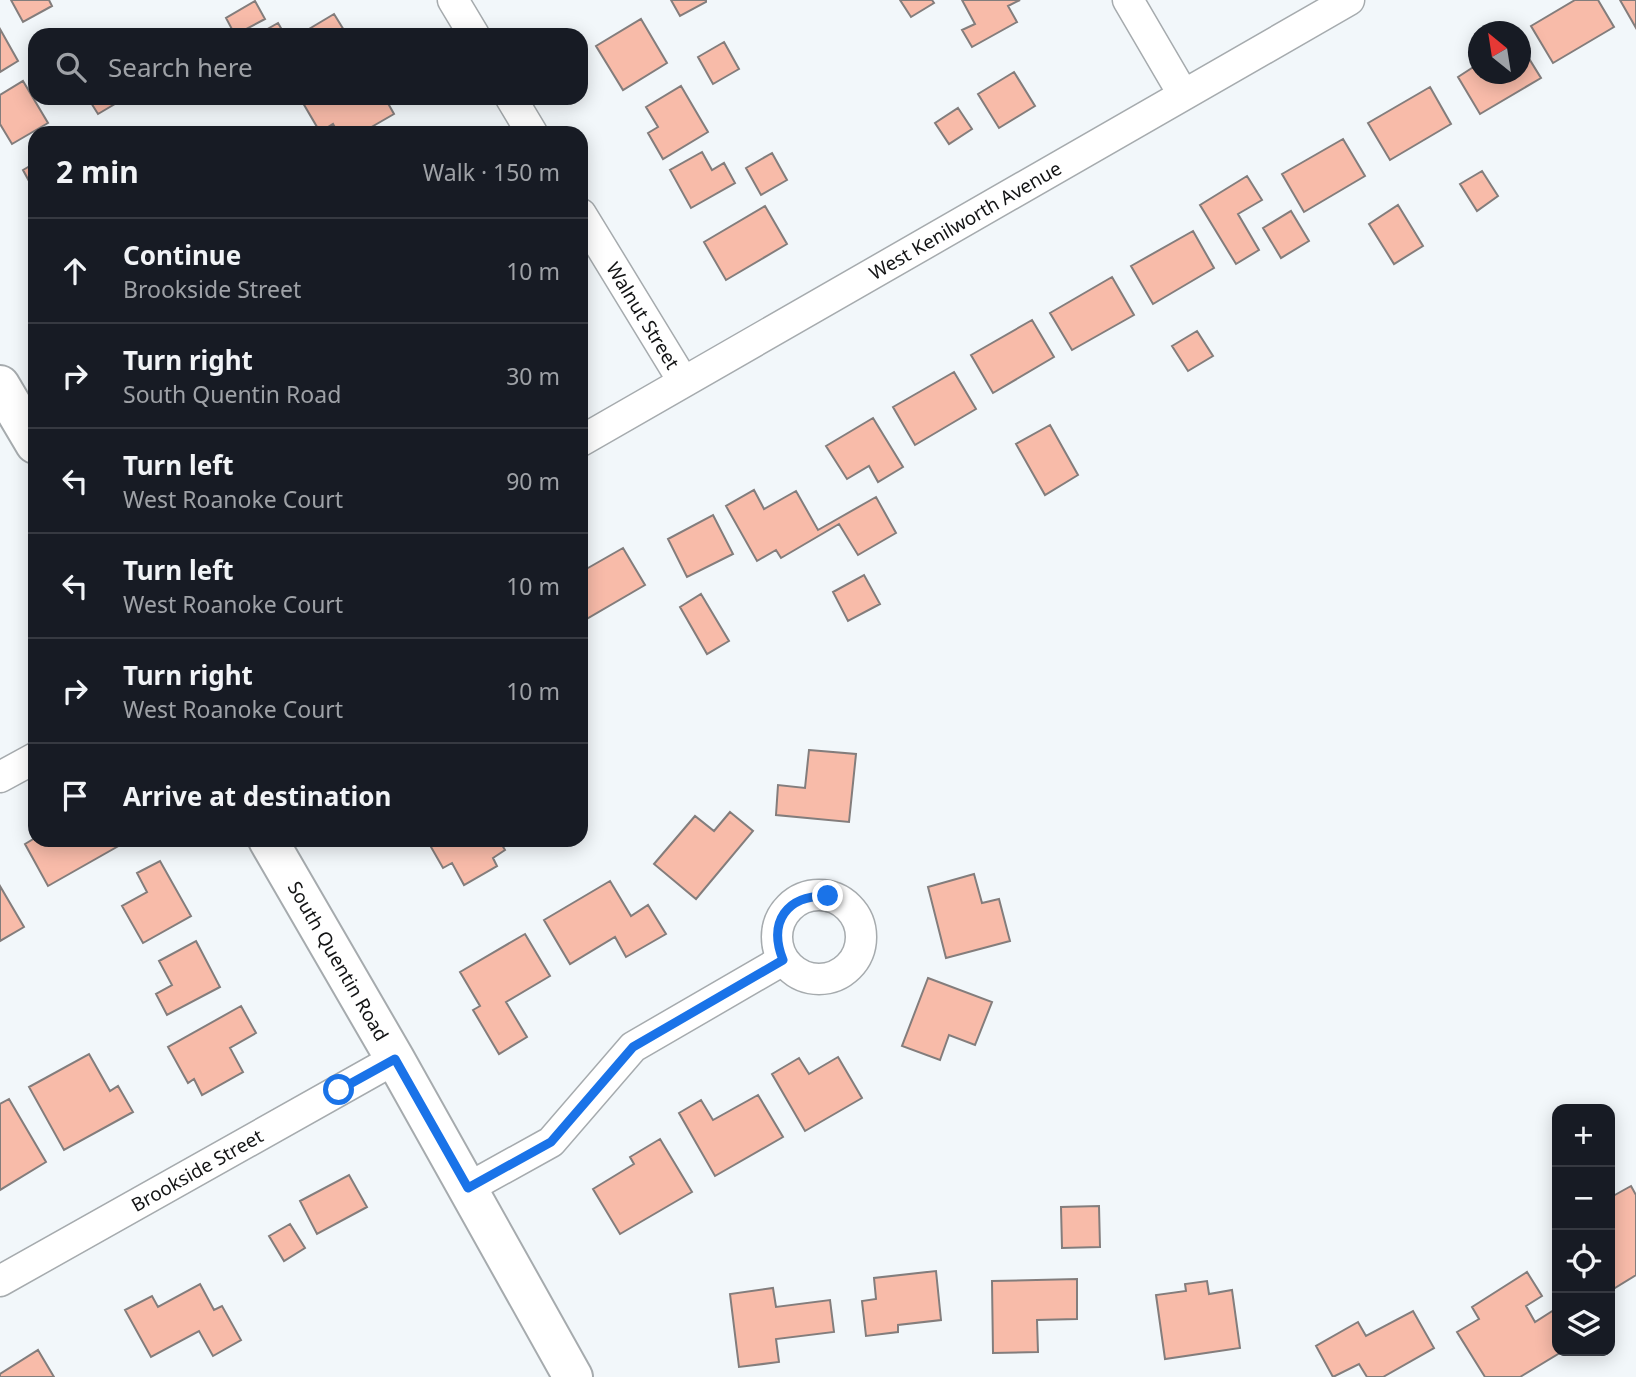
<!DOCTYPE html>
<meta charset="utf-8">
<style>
:root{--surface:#171b24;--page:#20242c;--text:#f1f3f6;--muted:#9ea1a6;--line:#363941}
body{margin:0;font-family:"Noto Sans",sans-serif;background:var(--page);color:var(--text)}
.controls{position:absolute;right:21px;bottom:21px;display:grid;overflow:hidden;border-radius:14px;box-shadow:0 4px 18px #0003}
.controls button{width:63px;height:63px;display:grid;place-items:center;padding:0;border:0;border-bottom:2px solid var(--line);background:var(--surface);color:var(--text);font:35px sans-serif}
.compass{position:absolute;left:1468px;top:21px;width:63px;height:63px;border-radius:50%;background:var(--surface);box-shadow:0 4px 18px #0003;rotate:330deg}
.stop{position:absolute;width:21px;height:21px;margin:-16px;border:5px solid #1a73e8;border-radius:50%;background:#fff}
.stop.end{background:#1a73e8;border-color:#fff;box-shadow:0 2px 7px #0008}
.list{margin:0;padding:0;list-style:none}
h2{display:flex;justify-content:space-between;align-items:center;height:91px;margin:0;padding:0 28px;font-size:30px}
h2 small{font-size:23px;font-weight:400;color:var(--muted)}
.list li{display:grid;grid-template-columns:46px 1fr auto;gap:21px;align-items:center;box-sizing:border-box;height:105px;padding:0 28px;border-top:2px solid var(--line)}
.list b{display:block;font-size:26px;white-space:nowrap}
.list p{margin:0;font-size:23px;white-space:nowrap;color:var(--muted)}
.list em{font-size:23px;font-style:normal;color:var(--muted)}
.icon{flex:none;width:38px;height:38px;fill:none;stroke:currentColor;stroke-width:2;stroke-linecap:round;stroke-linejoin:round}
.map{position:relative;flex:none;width:1636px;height:1377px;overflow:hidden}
.search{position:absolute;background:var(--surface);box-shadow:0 4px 18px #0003;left:28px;top:28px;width:560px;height:77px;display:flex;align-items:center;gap:18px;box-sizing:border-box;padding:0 24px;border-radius:21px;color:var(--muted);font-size:26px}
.panel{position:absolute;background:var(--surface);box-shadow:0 4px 18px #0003;left:28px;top:126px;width:560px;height:721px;border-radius:21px}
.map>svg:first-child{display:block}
.building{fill:#f8bba9;stroke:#837d7c;stroke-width:2}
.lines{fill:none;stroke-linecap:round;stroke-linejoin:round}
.minor-casing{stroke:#a6abae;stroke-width:33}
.secondary-casing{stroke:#a6abae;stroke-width:42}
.minor{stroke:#fff;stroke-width:30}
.secondary{stroke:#fff;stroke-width:38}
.route{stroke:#1a73e8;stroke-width:9}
.labels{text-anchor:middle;stroke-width:5;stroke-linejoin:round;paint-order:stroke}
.street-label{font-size:19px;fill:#131415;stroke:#fff}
</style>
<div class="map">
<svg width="1636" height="1377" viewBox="0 0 1636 1377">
<rect width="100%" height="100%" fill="#f2f7fa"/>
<path class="building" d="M11,0H49L52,6L23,22Z
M671,0H706V2L680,16Z
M900,0H932L934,3L911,17Z
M962,0H1020L1008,6L1017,22L972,47L962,30L975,24Z
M1575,0H1598L1614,27L1553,63L1531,26Z
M1620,0H1636V28Z
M255,1L265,19L235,35L226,18Z
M334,14L347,35H299Z
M641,19L667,63L623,90L596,46Z
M278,23L285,35H257Z
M0,29L18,61L0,72Z
M724,42L739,69L713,84L698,57Z
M1520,44L1541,78L1480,114L1458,77L1478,64V74H1520Z
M1014,72L1035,106L999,128L978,94Z
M23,81L48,123L12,144L0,124V95Z
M681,86L708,132L663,159L648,133L658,127L646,107Z
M1430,87L1451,124L1390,160L1368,123Z
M88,98H125L98,114Z
M311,98H385L394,114L361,133H338L333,124L320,132L303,103Z
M958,108L972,129L949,144L935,123Z
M1343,139L1365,176L1304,212L1282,174Z
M702,152L712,170L724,163L735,183L691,208L670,170Z
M772,153L787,180L761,195L746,168Z
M35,163V192L23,170Z
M1482,171L1498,196L1477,211L1460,184Z
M1247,176L1262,200L1238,214L1259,250L1236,264L1200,205Z
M1398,205L1423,246L1394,264L1369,224Z
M765,206L787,244L726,280L704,242Z
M1291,211L1309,241L1281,258L1263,228Z
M1193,231L1214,268L1153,304L1131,266Z
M1112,277L1134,315L1072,350L1050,313Z
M1032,320L1054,357L993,393L971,355Z
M1197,331L1213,356L1188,371L1172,346Z
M954,372L976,409L915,445L893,407Z
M873,418L903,467L878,482L869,466L847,479L826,446Z
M1050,425L1078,475L1045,495L1016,444Z
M754,490L764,509L796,491L818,530L876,497L896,533L858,555L839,524L781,558L776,550L757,561L726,506Z
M713,515L733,554L687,577L668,539Z
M623,548L645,585L583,621L581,617V572Z
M864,575L880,604L848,621L833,592Z
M701,594L729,641L707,654L680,607Z
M809,750L856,754L849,822L776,815L778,785L805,788Z
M730,812L753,831L696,899L654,864L695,816L714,831Z
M35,838V840H129L48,886L25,844Z
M427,840H499L505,850L493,858L497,866L464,885L452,863L443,868Z
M160,861L191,916L143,943L122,906L147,892L137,873Z
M974,874L982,903L999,899L1010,941L946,958L928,887Z
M610,881L631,916L648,905L666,934L626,957L615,937L570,964L544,920Z
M0,886L24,927L0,941Z
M525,934L550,976L506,1002L527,1037L499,1054L473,1010L480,1006L460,972Z
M196,941L220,987L167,1015L156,994L172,985L159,961Z
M928,978L992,1002L975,1045L949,1035L940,1060L902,1046Z
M241,1006L256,1033L230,1048L243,1072L202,1095L194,1079L188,1083L168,1047Z
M89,1054L110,1091L118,1086L133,1112L64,1150L29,1087Z
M838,1057L862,1098L805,1131L772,1074L799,1058L809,1074Z
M758,1095L783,1137L715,1176L679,1113L701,1100L713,1120Z
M9,1099L46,1162L0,1190V1104Z
M660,1139L692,1192L620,1234L593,1189L634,1164L630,1157Z
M349,1175L367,1207L317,1234L300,1201Z
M1631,1186L1636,1195V1275L1610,1291V1191L1613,1196Z
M1099,1206L1100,1247L1062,1248L1061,1207Z
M290,1224L305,1248L284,1261L269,1236Z
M936,1271L941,1320L898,1325V1332L866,1336L862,1301L876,1299L874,1278Z
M1527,1272L1542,1296L1526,1306L1535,1322L1557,1308V1351H1563L1520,1377H1485L1457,1332L1479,1319L1472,1307Z
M1077,1279V1319L1037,1320L1038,1352L993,1353L992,1281Z
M1207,1281L1209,1294L1232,1290L1240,1348L1165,1359L1156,1295L1186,1291L1185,1284Z
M200,1284L214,1310L222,1306L241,1340L213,1356L199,1331L151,1357L125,1310L152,1296L158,1307Z
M773,1288L776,1307L830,1300L834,1332L776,1339L779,1362L739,1367L730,1294Z
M1413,1311L1434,1348L1383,1377H1367L1359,1364L1333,1377L1316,1346L1358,1322L1366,1336Z
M38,1350L54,1377H0V1374Z"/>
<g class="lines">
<g class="minor-casing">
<g id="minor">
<path d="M453,0L474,35"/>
<path d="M1128,0L1183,94"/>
<path d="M511,98L532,133"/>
<path id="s1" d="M581,214L683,381"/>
<path id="s2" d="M581,441L1349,0"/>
<path d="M0,777L35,758"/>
<circle cx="819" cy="937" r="42"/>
<path d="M468,1188L551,1142L633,1047L783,960"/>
<path id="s3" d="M0,1281L395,1059"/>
</g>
</g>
<g class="secondary-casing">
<g id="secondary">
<path d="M0,385L35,444"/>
<path id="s4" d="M268,840L395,1059L573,1377"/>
</g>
</g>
<use href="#minor" class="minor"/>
<use href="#secondary" class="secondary"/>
</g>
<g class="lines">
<path class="route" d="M339,1090L395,1059L468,1188L551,1142L633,1047L783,960C768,922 786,895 828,896"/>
</g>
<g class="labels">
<g class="street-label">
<text dy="7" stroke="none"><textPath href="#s2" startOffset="443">West Kenilworth Avenue</textPath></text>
<text dy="7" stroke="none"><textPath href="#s1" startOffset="119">Walnut Street</textPath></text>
<text dy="7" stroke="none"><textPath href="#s4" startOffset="140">South Quentin Road</textPath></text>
<text dy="7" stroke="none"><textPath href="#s3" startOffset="226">Brookside Street</textPath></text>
</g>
</g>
</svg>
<div class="controls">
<button>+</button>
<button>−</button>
<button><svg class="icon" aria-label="locate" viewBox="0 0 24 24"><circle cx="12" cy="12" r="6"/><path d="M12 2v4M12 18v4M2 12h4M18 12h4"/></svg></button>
<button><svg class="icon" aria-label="layers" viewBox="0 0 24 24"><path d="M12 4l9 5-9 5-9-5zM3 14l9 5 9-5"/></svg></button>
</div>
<svg class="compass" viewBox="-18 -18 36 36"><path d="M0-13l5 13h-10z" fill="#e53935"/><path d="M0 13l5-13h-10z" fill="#9ea1a6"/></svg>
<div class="stop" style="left:339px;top:1090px"></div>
<div class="stop end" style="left:828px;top:896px"></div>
<div class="search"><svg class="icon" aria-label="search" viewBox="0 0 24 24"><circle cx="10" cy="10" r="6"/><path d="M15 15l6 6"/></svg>Search here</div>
<section class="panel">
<h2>2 min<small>Walk · 150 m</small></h2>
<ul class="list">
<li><svg class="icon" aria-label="ahead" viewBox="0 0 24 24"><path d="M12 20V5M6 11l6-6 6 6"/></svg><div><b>Continue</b><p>Brookside Street</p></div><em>10 m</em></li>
<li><svg class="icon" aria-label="right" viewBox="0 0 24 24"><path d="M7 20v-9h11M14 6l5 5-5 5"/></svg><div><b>Turn right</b><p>South Quentin Road</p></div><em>30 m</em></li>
<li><svg class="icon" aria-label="left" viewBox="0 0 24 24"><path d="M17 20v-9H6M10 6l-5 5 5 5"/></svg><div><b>Turn left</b><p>West Roanoke Court</p></div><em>90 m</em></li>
<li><svg class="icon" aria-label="left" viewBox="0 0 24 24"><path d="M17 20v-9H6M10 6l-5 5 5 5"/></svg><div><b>Turn left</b><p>West Roanoke Court</p></div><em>10 m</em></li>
<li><svg class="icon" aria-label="right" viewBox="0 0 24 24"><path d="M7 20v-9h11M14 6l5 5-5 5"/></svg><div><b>Turn right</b><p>West Roanoke Court</p></div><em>10 m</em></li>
<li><svg class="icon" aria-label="arrive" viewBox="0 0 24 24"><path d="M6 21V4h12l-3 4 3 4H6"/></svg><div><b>Arrive at destination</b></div></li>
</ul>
</section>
</div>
